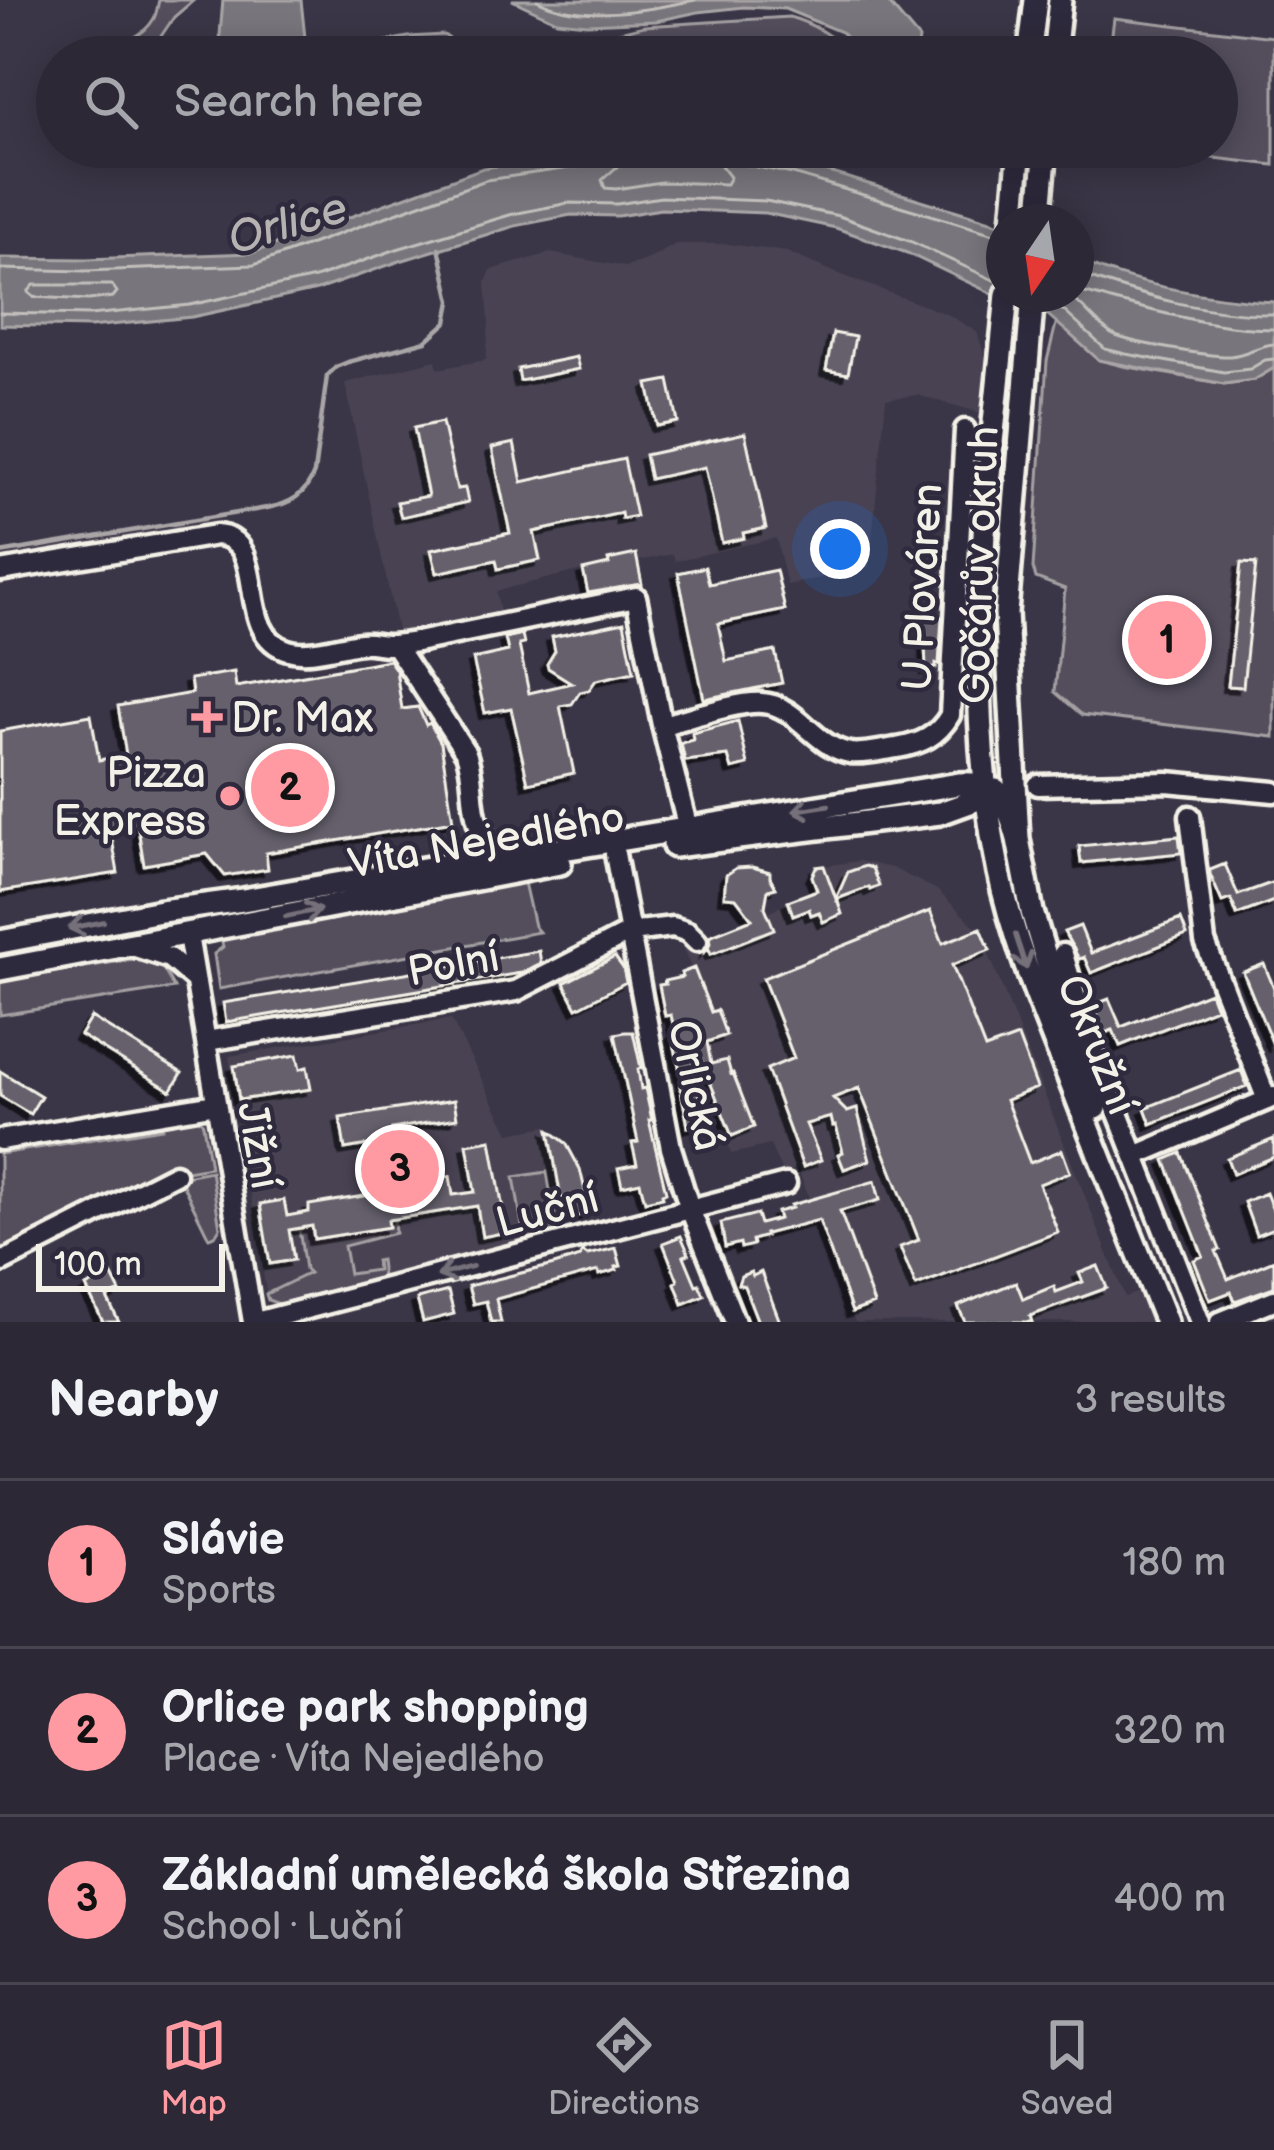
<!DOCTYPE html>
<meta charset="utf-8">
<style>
:root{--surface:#2c2835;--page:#34303d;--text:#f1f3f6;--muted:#a6a6ad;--line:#484450;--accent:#ff9aa2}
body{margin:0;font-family:"Balsamiq Sans",sans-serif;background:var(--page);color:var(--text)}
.compass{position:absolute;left:986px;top:204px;width:108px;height:108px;border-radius:50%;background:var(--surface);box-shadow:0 6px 30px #0003;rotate:193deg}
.scale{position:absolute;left:36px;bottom:30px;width:189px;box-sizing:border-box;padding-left:12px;border:6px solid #f4f1e8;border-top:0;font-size:33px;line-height:42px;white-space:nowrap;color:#f4f1e8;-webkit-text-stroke:9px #2f2a3d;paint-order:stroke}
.you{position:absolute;left:840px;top:549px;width:42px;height:42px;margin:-30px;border:9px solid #fff;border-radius:50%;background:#1a73e8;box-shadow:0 0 0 18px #1a73e833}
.badge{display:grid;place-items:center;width:78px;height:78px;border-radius:50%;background:var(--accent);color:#111;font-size:39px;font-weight:700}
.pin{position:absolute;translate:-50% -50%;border:6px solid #fff;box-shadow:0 3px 12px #0006}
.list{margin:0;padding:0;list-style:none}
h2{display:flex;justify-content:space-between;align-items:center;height:156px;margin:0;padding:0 48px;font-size:51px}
h2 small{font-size:39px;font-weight:400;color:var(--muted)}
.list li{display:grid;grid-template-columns:78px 1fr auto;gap:36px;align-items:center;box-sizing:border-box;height:168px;padding:0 48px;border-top:3px solid var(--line)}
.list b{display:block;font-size:45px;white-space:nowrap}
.list p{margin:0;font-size:39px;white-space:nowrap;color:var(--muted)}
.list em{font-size:39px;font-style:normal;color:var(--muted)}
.icon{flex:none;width:66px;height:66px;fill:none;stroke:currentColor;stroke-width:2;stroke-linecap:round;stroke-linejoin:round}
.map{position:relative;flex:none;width:1274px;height:1322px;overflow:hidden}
.search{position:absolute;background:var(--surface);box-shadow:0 6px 30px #0003;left:36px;right:36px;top:36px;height:132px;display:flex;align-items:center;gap:30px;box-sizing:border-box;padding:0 42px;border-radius:66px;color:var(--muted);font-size:45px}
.sheet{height:660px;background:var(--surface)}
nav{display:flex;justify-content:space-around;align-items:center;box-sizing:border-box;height:168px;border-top:3px solid var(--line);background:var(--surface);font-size:33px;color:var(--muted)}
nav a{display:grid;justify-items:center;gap:6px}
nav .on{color:var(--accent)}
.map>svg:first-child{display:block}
.built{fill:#484352}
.green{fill:#534e5c;stroke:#a4a0a2;stroke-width:3}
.water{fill:#78747b;stroke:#aaa6a7;stroke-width:3}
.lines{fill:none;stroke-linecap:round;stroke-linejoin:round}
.shore{stroke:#c2bfbc;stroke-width:3}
.stream{stroke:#aaa6a7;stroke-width:4.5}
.building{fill:#65616c;stroke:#f4f1e8;stroke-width:3;filter:url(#shadow)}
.minor-casing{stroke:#f4f1e8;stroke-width:27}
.major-casing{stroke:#f4f1e8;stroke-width:30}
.minor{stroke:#2f2a3d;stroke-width:18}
.major{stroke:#2f2a3d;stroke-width:21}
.oneway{stroke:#747079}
.poi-dot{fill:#ff9aa2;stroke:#2f2a3d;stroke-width:4.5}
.labels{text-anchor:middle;stroke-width:9;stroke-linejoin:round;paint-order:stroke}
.street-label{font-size:42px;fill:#f4f1e8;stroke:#2f2a3d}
.poi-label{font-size:42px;fill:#f4f1e8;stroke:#2f2a3d;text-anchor:start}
.water-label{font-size:45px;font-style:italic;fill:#b6b2b2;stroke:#2f2a3d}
</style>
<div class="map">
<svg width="1274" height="1322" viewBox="0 0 1274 1322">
<defs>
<filter id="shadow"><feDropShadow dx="-5.5" dy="5.5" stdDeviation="0" flood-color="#0009"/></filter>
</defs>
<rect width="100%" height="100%" fill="#3b3647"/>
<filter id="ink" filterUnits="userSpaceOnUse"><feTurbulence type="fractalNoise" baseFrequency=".00833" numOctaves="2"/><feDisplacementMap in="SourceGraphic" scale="24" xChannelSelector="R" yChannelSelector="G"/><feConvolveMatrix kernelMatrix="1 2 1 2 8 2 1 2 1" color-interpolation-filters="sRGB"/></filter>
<g filter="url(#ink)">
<path class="built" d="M676,244H728L787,252L826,269L949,315L977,332L988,366L985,414L917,395L886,399L869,568L787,585L776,538L675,561L673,554L638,561L642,584L589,595L582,570L496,591L501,616L399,639L345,383L436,360L438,369L486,360L489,323L486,282L491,270L550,253L626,267L651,258Z
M859,861L892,868L937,890L978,929L981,928L990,950L988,952L1125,1297L1142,1291L1154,1322H855L798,1169L782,1172L770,1145L731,1154L709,1071L710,1047L681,973L691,968L683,947L768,913L785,902L816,890L812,876L816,867Z
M451,1019L509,1133L547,1126L565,1229L279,1304L271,1303L267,1297L229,1056Z"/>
<path class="green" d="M159,0H194L174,17L147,57H92C111,48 142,39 153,20C157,14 157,7 159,0Z
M789,17C812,23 836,37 851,57H550L556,50L559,33L589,32L603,36L644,26Z
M1114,18L1274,37V165L1121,147H1217V57H1109Z
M444,35L451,40L460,53L482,57H323L322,53L408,37Z
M1057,320L1099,360L1123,366L1224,384L1254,380L1274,368V737L1082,715L1055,692L1065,589L1036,578L1033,568L1047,361Z
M523,878L534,926L539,932L219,989L214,954L223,947L221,938Z
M146,957L160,963L174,988L0,1015V981Z
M194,1116L200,1119L203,1124L210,1167L181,1172L0,1253V1154L162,1128V1121Z
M211,1171L220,1228L215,1236L209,1238L179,1177Z
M547,1172L556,1226L523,1231L514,1177Z
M394,1219L395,1233L344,1246L349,1274L377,1270L376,1261L380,1260L382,1277L279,1304L268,1300L266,1294L309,1273L305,1269L299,1229L312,1226L315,1239L388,1227V1220Z"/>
<path class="water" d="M223,0H301L307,57H225L220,35Z
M512,0H886L919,39L918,46L897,57H865L841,32L785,9L744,7L698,12L656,21L587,24L557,21Z
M636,147L729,150L796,162L997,223L1004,226V294H1076V259C1133,285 1212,299 1274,302V368L1254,380L1224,384L1099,360L1048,315L991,293L907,253L836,228L765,213L661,209L618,216L571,215L515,226L400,261L317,290L192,317L90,327L0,325V258L86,259L252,253L483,168Z"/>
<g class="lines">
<path class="shore" d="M537,0C580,23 648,10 695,0
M623,147L619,165L602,180L605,188L616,189L661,182L726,184L730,177L719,163L717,147
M732,147L734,158L742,164L793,174L1004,237
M0,269L86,271L254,265L486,180L597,164L606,157L607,147
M1076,273C1138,295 1208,315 1274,314
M34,285H112L117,292L113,297L89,300L34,297L28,292Z
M1076,292C1091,292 1107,300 1122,303C1172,315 1222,329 1274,329
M1075,294L1076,301C1087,311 1098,324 1110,333C1122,342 1212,357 1230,356C1246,355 1258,345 1274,344
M1046,301L1064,311L1105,349L1126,354L1224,372L1250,369L1265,360L1274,359
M0,313L90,315L190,305L315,278L397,249L513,214L569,203L617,204L661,197L766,201L839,216L912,242L1000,283"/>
<path class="stream" d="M919,148V147
M0,553L267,508C290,504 306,495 314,473L327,376L336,367L348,362L426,341L447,322L451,301L439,248"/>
</g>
<path class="building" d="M833,333L855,337L848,374L826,370Z
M576,357L579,369L520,381L518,369Z
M669,380L678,422L657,426L648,384Z
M442,422L457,489L465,488L468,502L401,517L397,502L428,496L414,428Z
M745,433L766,528L743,533L744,538L722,543L705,467L650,479L645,455Z
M514,443L522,482L624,459L636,516L622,519L621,513L534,532L540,560L498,569L496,560L437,573L431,550L510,533L492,448Z
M636,554L642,584L588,593L583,570L609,564L608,560Z
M1241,563L1256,564L1243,687L1228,686Z
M705,567L709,584L776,570L785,610L718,624L726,661L775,651L782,683L704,699L678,573Z
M929,617H942L939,664H936V668L926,669L924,618Z
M624,622L634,672L596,680L589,690L580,692L572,704L560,706L574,773L528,783L511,708L485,713L473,659L508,651L505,638L522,634L524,644L519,645L529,693L572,683L548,668L547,664L555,651L552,637Z
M389,660L396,670L402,709L418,707L426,725L430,723L441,743L453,821L266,853L268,869L225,876L207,854L144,865L137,822L110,827L118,873L0,892V731L91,715L99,760L126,755L118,706L192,693L190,679L234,672L236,687Z
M738,721L748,765L732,769L728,756L685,761L681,743L693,740L692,733Z
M1179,836L1181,853L1081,863L1079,846Z
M1225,864L1238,895L1274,882V901L1237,915L1231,899L1222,902L1210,874V870Z
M824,866L836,899L848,872L865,866L872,868L879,886L870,890L869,887L837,899L842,914L823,922L819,912L811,915L809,909L793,915L788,901L817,890L812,876L816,867Z
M752,867L770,872V877L776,888L768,890L765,907L774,929L711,954L709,949L706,951L710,943L709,936L752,919L736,898L724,897L726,875L736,868Z
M930,911L943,943L981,928L990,950L952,965L985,1049L1018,1037L1037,1088L1006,1100L1030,1163L1062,1150L1070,1172L1039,1184L1058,1232L916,1286L900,1247L919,1240L859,1088L833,1098L847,1112L857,1109L870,1160L844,1169L838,1154L843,1152L836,1126H833L831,1117L806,1124L821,1160L803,1167L767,1069L794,1058L763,978Z
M1181,919L1187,935L1091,973L1084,957L1079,959L1064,932L1080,926L1091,953Z
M539,951L541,963L521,973L226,1022L223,1003Z
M615,957L623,968L626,982L577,1008L564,983Z
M1264,964L1274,988V1047L1243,972Z
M694,968L711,1012L717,1010L726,1035L707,1042L711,1064L727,1060L731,1074L733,1073L754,1127L732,1136L698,1052L691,1054L706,1123L688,1127L687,1121L680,1086L683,1085L672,1034L675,1033L671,1015L665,1016L659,985L665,984L664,981L682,977L681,973Z
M1210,992L1216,1008L1120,1046L1113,1030L1105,1033L1093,1005L1109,999L1121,1027Z
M91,1017L182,1073L171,1091L80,1035Z
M625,1032H633L641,1068L638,1069L641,1089L645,1088L652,1120H649L666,1192L662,1194L663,1197L645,1201L640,1182L622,1186L618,1168L637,1164L632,1143L638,1142L615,1034Z
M297,1055L300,1069L307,1067L311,1089L239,1100L234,1066Z
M1241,1070L1247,1086L1151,1124L1145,1108Z
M0,1071L41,1096L30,1114L0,1096Z
M454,1100L457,1118L392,1129L401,1184L450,1176L453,1195L475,1192L467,1144L491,1140L507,1232L482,1237L477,1206L388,1220L389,1227L314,1239L312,1226L289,1230L294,1260L270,1264L260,1204L284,1200L287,1216L309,1212V1205L388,1192L380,1143L345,1149L340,1118Z
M549,1130L566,1143L580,1169L590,1212L582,1215L571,1217L565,1198H561Z
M1274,1139V1157L1233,1174L1227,1158Z
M1181,1153L1220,1250L1216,1251L1228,1279L1274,1260V1287L1235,1301L1231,1292L1210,1300L1194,1260L1203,1256L1165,1160Z
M875,1181L880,1200L840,1211L874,1304L852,1312L819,1220L765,1234L766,1236L752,1240L753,1245L741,1248L740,1243L725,1247L721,1223L757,1214L760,1224L779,1219L777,1212L792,1208L791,1205Z
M1266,1193L1274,1213V1228L1256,1235L1244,1202Z
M681,1236L689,1254L684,1256L696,1285L699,1284L704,1295L683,1304L675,1283L678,1281L663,1243Z
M616,1248L621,1266L616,1267L617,1270L599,1275L598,1271L496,1299L501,1322H491L486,1301L473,1304L468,1286L554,1265L580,1257L582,1251L587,1255Z
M1098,1266L1107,1288L1030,1316L1032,1322H965L958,1306L1016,1282L1023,1299L1054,1286L1056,1292L1083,1282L1079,1273Z
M751,1272L753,1276L761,1272L780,1322H758L744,1286L738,1284L741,1276Z
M111,1274L120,1292L107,1298L119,1322H103L86,1287Z
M448,1291L454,1314L423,1322L417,1299Z"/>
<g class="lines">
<g class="minor-casing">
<path id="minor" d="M0,571L216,535C272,538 232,634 288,650C310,657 339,645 361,643C371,642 379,645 389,645C398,645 408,643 417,642L636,597L662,725L688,829
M395,645L466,753C475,776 470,801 478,823C482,836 492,846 499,858
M662,725C688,719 738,701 762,703C798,705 814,747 850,753C865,755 882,750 897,748C921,744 938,736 950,715L965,430
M1038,785L1167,782L1274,792
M1190,816L1205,942L1267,1100
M615,854L671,1148L690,1209L735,1322
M188,935L253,1322
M132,946L169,958L195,980
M1063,954L1086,1032L1200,1322
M206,1041L516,991L630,932L673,927L688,932L697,941
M0,1140L216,1104
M1135,1156L1274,1097
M0,1263L175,1174
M256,1322L786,1184
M1220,1322L1274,1300"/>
</g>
<g class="major-casing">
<path id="major" d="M1029,57L1036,0
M1054,57L1060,0
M1013,222L1020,147
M1039,222L1046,147
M1007,294C989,485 959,677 998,868C1013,940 1041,1007 1068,1075C1100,1158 1133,1240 1166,1322
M1033,294L1006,613L1018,839L1032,912L1059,1002L1096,1108
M674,846L940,813L987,796L996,790
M0,942L161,911L243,900L464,862L551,851L959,784C1001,781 1008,804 1018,839
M0,969L560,863"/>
</g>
<use href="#minor" class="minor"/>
<use href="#major" class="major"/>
</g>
<defs><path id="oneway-shaft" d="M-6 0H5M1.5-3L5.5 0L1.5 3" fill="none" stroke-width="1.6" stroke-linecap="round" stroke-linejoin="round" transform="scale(3)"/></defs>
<g class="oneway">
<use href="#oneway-shaft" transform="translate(811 808) rotate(171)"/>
<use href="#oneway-shaft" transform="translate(303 913) rotate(-12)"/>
<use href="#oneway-shaft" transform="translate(86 925) rotate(169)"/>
<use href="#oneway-shaft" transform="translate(1021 952) rotate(72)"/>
<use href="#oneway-shaft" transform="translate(455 1271) rotate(165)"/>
</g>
</g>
<g class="poi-dot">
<path d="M201 699h12v12h12v12h-12v12h-12v-12h-12v-12h12z"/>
<circle cx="230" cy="796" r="12"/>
</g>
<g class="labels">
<g class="street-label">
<text transform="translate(978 565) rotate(-88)" y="15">Gočárův okruh</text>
<text transform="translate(921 587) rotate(-87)" y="15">U Plováren</text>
<text transform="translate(486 839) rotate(-10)" y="15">Víta Nejedlého</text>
<text transform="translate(453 963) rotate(-10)" y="15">Polní</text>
<text transform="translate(1098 1044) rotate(68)" y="15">Okružní</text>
<text transform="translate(697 1085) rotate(78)" y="15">Orlická</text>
<text transform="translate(260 1145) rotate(80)" y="15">Jižní</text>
<text transform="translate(547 1209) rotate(-15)" y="15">Luční</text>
</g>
<g class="poi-label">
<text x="231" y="732">Dr. Max</text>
<text x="206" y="787" text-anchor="end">Pizza<tspan x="206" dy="48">Express</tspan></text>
</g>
<g class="water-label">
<text transform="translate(287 222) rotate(-16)" y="16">Orlice</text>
</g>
</g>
</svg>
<svg class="compass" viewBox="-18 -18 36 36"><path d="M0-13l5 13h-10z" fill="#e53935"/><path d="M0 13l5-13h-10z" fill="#a6a6ad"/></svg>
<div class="scale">100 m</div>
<div class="you"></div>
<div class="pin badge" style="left:1167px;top:640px">1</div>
<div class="pin badge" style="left:290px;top:788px">2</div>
<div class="pin badge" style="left:400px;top:1169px">3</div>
<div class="search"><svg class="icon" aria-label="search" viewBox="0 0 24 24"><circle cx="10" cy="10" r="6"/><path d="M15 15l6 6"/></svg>Search here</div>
</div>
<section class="sheet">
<h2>Nearby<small>3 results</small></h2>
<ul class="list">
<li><span class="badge">1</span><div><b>Slávie</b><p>Sports</p></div><em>180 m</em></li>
<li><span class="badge">2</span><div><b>Orlice park shopping</b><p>Place · Víta Nejedlého</p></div><em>320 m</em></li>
<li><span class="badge">3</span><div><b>Základní umělecká škola Střezina</b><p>School · Luční</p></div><em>400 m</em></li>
</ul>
</section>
<nav>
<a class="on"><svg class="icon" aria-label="map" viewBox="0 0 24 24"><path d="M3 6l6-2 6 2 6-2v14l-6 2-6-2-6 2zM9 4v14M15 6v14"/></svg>Map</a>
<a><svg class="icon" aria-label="directions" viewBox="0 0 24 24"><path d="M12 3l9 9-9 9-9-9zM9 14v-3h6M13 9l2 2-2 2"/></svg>Directions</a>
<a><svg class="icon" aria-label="saved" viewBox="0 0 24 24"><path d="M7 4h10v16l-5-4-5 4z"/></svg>Saved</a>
</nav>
